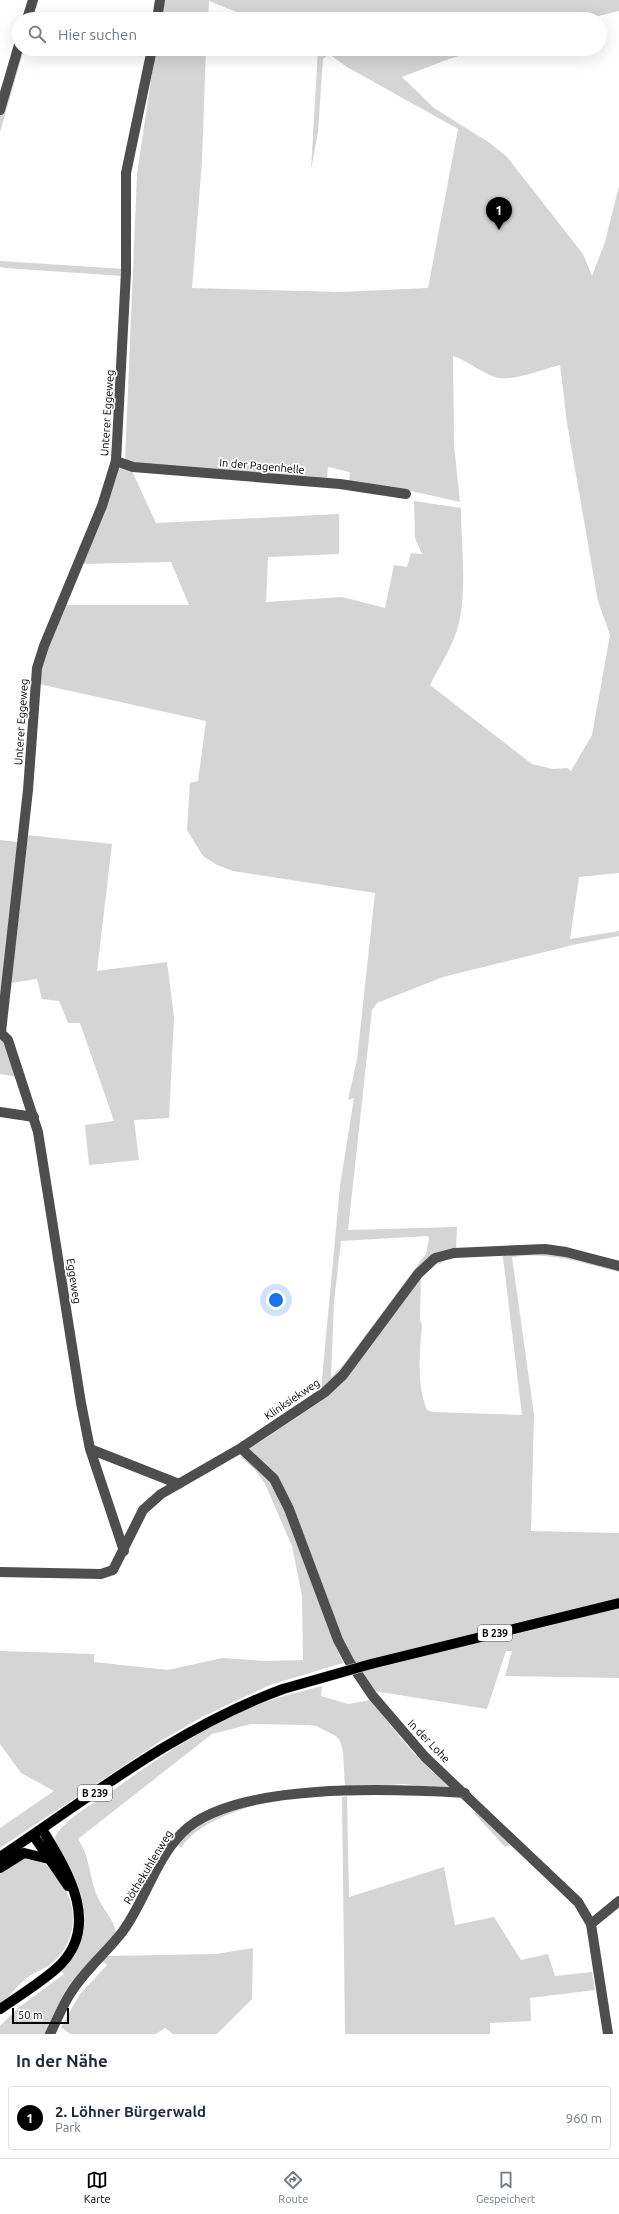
<!DOCTYPE html>
<html lang="de">
<meta charset="utf-8">
<style>
:root{--surface:#fff;--page:#f6f6f7;--text:#1f2937;--muted:#747a83;--line:#e0e1e3;--accent:#000}
body{margin:0;font-family:Ubuntu,sans-serif;background:var(--page);color:var(--text)}
.scale{position:absolute;left:12px;bottom:10px;width:57px;box-sizing:border-box;padding-left:4px;border:2px solid #000;border-top:0;font-size:11px;line-height:14px;white-space:nowrap;color:#000;-webkit-text-stroke:3px #fff;paint-order:stroke}
.you{position:absolute;left:276px;top:1300px;width:14px;height:14px;margin:-10px;border:3px solid #fff;border-radius:50%;background:#1a73e8;box-shadow:0 0 0 6px #1a73e833}
.badge{display:grid;place-items:center;width:26px;height:26px;border-radius:50%;background:var(--accent);color:#fff;font-size:13px;font-weight:700}
.pin{position:absolute;translate:-50% -33px;filter:drop-shadow(0 1px 2px #0008)}
.pin::after{content:'';position:absolute;top:21px;width:14px;height:12px;background:inherit;clip-path:polygon(0 0,100% 0,50% 100%)}
.list{margin:0;padding:0;list-style:none}
h2{display:flex;justify-content:space-between;align-items:center;height:52px;margin:0;padding:0 16px;font-size:17px}
h2 small{font-size:13px;font-weight:400;color:var(--muted)}
.list li{display:grid;grid-template-columns:26px 1fr auto;gap:12px;align-items:center;box-sizing:border-box;height:64px;margin:0 8px 8px;padding:0 8px;border:1px solid var(--line);border-radius:4px}
.list b{display:block;font-size:15px;white-space:nowrap}
.list p{margin:0;font-size:13px;white-space:nowrap;color:var(--muted)}
.list em{font-size:13px;font-style:normal;color:var(--muted)}
.icon{flex:none;width:22px;height:22px;fill:none;stroke:currentColor;stroke-width:2;stroke-linecap:round;stroke-linejoin:round}
.map{position:relative;flex:none;width:619px;height:2034px;overflow:hidden}
.search{position:absolute;background:var(--surface);box-shadow:0 4px 16px #0002;left:12px;right:12px;top:12px;height:44px;display:flex;align-items:center;gap:10px;box-sizing:border-box;padding:0 14px;border-radius:22px;color:var(--muted);font-size:15px}
.sheet{height:124px;background:var(--surface)}
nav{display:flex;justify-content:space-around;align-items:center;box-sizing:border-box;height:56px;border-top:1px solid var(--line);background:var(--surface);font-size:11px;color:var(--muted)}
nav a{display:grid;justify-items:center;gap:2px}
nav .on{color:var(--accent)}
.map>svg:first-child{display:block}
.green{fill:#d5d5d5;fill-rule:evenodd}
.lines{fill:none;stroke-linecap:round;stroke-linejoin:round}
.major-casing{stroke:#dbdbdb;stroke-width:11}
.minor{stroke:#4e4e4e;stroke-width:10}
.major{stroke:#000;stroke-width:10}
.major-bridge-casing{stroke:#dbdbdb;stroke-width:11;stroke-linecap:butt}
.major-bridge{stroke:#000;stroke-width:10}
.labels{text-anchor:middle;stroke-width:3.5;stroke-linejoin:round;paint-order:stroke}
.shield{fill:#fff;stroke:#4c4c4c;stroke-width:1}
.shield-label{font-size:10px;font-weight:bold;fill:#000}
.street-label{font-size:11px;fill:#000;stroke:#fff}
</style>
<div class="map">
<svg width="619" height="2034" viewBox="0 0 619 2034">
<rect width="100%" height="100%" fill="#fff"/>
<path class="green" d="M157,0H619V11L587,19H254L209,1L208,19H153Z
M19,32V49H24L0,132V91Z
M147,49H206L202,161L192,288L341,292L428,288L458,129L347,67L329,54L323,59L318,132L311,170L318,49H482L449,59L402,77L434,108L490,143L507,157L583,254L592,276L605,242L619,186V873L579,877L570,939L619,931V936L577,944L443,977L377,1003L372,1010L348,1230L457,1227L456,1250L442,1254V1263L430,1266L421,1275L420,1320L422,1325C420,1352 416,1383 427,1410L433,1412L522,1415L502,1249L546,1247L619,1264V1272C584,1263 549,1251 512,1257L534,1415L531,1531L619,1533V1678L505,1676L512,1651H506L487,1709L374,1691L336,1647L343,1663L270,1685L202,1717L159,1742L0,1848V1828L54,1791L21,1773L0,1744V1651L94,1654V1662L168,1670L222,1658L267,1661L303,1660L302,1596L292,1546L265,1484L256,1471L241,1457L259,1440L320,1401L340,1186L354,1098L348,1100L357,1060L375,893L233,871L217,865L203,856L187,830L190,783L198,781L206,721L39,684L27,835L112,844L97,971L167,962L174,1017L169,1118L134,1120L139,1160L89,1165L85,1125L114,1121L80,1023H68L59,1001L42,999L37,979L10,983L6,1030L0,1028V840L18,842L25,791L33,681L99,502L110,463L117,401L123,276L5,268L0,267V261L124,269L121,202L123,169ZM155,53L137,174L125,461L136,465L327,480L328,467L350,472L349,483L407,490L460,502L454,445L453,356C469,361 482,374 498,378C514,381 544,369 560,365L567,423L598,601L610,635L592,735L571,771L567,768L553,769L532,764L430,685C439,667 451,649 457,630C468,594 461,546 461,508L414,501L415,538L422,554L411,553L407,567L394,565L385,608L342,597L266,602L268,557L339,554V514L156,523L131,469L118,465L131,174ZM171,562L189,605H64L81,564ZM427,1236L429,1238L426,1254L344,1364L331,1377L334,1302L341,1241Z
M0,1035L3,1037L18,1077L0,1074Z
M322,1686L321,1696L348,1704L371,1700C396,1733 420,1764 453,1789L404,1784L345,1788L343,1751L340,1741L336,1736L316,1726L309,1725L251,1724L212,1734L78,1839C91,1858 89,1880 99,1900C104,1911 115,1921 116,1933L71,1984L46,2034H0V2026L18,2008L64,1974L60,1970C103,1925 82,1892 56,1844L55,1837C66,1818 91,1805 109,1793C158,1758 206,1724 263,1703C282,1696 302,1691 322,1686Z
M347,1796L349,1897L444,1867L455,1925L494,1917L521,1960L548,1954L555,1976L592,1972L595,1990L530,1998L531,2021L490,2023V2034H345L342,1797Z
M251,1806C226,1815 196,1825 181,1848L178,1844C199,1821 220,1811 251,1806Z
M477,1811L513,1844L505,1847L474,1813Z
M32,1857C51,1863 54,1872 64,1888C80,1912 74,1945 52,1963C45,1969 35,1972 28,1977C17,1985 10,1996 0,2005V1870L18,1859Z
M253,1948L252,1999L217,2034H173L165,2028L156,2034H70L61,2027L80,1994L107,1965L103,1962L108,1956L216,1954Z"/>
<g class="lines">
<g class="major-casing">
<path id="major" d="M371,1664L619,1603
M33,1835L68,1886
M0,1857C91,1796 179,1727 283,1689
M0,1868L24,1853L49,1859
M0,2009C19,1996 40,1983 57,1968C103,1926 67,1870 42,1829"/>
</g>
<path class="minor" d="M27,19L33,0
M157,19L160,0
M0,110L19,45
M116,461L133,467L340,484L406,494
M0,1032L8,1040L38,1132L81,1403L90,1449L124,1551
M1,1032L28,790L37,668L44,646L102,506L116,461L126,272V173L152,49
M0,1112L34,1117
M241,1448L274,1479L289,1509L338,1640L349,1661L372,1695L425,1757L578,1902L591,1924L608,2034
M90,1449L179,1484
M0,1572L101,1574L113,1570L143,1510L161,1494L241,1448L325,1392L343,1375L418,1274L435,1258L454,1253L545,1249L566,1252L619,1266
M591,1924L619,1901
M50,2034C57,2020 63,2004 72,1991C86,1969 107,1952 123,1931C145,1901 155,1860 182,1833C232,1781 396,1789 465,1793"/>
<use href="#major" class="major"/>
<g class="major-bridge-casing">
<path id="major-bridge" d="M283,1689L371,1664"/>
</g>
<use href="#major-bridge" class="major-bridge"/>
</g>
<g class="labels">
<g class="shield">
<rect x="478" y="1625" width="34" height="16" rx="3"/>
<rect x="78" y="1785" width="34" height="16" rx="3"/>
</g>
<g class="shield-label">
<text x="495" y="1637">B 239</text>
<text x="95" y="1797">B 239</text>
</g>
<g class="street-label">
<text transform="translate(107 413) rotate(-86)" y="4">Unterer Eggeweg</text>
<text transform="translate(262 466) rotate(5)" y="4">In der Pagenhelle</text>
<text transform="translate(21 722) rotate(-86)" y="4">Unterer Eggeweg</text>
<text transform="translate(74 1281) rotate(81)" y="4">Eggeweg</text>
<text transform="translate(292 1399) rotate(-34)" y="4">Klinksiekweg</text>
<text transform="translate(429 1741) rotate(46)" y="4">In der Lohe</text>
<text transform="translate(148 1867) rotate(-59)" y="4">Röthekuhlenweg</text>
</g>
</g>
</svg>
<div class="scale">50 m</div>
<div class="you"></div>
<div class="pin badge" style="left:499px;top:230px">1</div>
<div class="search"><svg class="icon" aria-label="search" viewBox="0 0 24 24"><circle cx="10" cy="10" r="6"/><path d="M15 15l6 6"/></svg>Hier suchen</div>
</div>
<section class="sheet">
<h2>In der Nähe<small></small></h2>
<ul class="list">
<li><span class="badge">1</span><div><b>2. Löhner Bürgerwald</b><p>Park</p></div><em>960 m</em></li>
</ul>
</section>
<nav>
<a class="on"><svg class="icon" aria-label="map" viewBox="0 0 24 24"><path d="M3 6l6-2 6 2 6-2v14l-6 2-6-2-6 2zM9 4v14M15 6v14"/></svg>Karte</a>
<a><svg class="icon" aria-label="directions" viewBox="0 0 24 24"><path d="M12 3l9 9-9 9-9-9zM9 14v-3h6M13 9l2 2-2 2"/></svg>Route</a>
<a><svg class="icon" aria-label="saved" viewBox="0 0 24 24"><path d="M7 4h10v16l-5-4-5 4z"/></svg>Gespeichert</a>
</nav>
